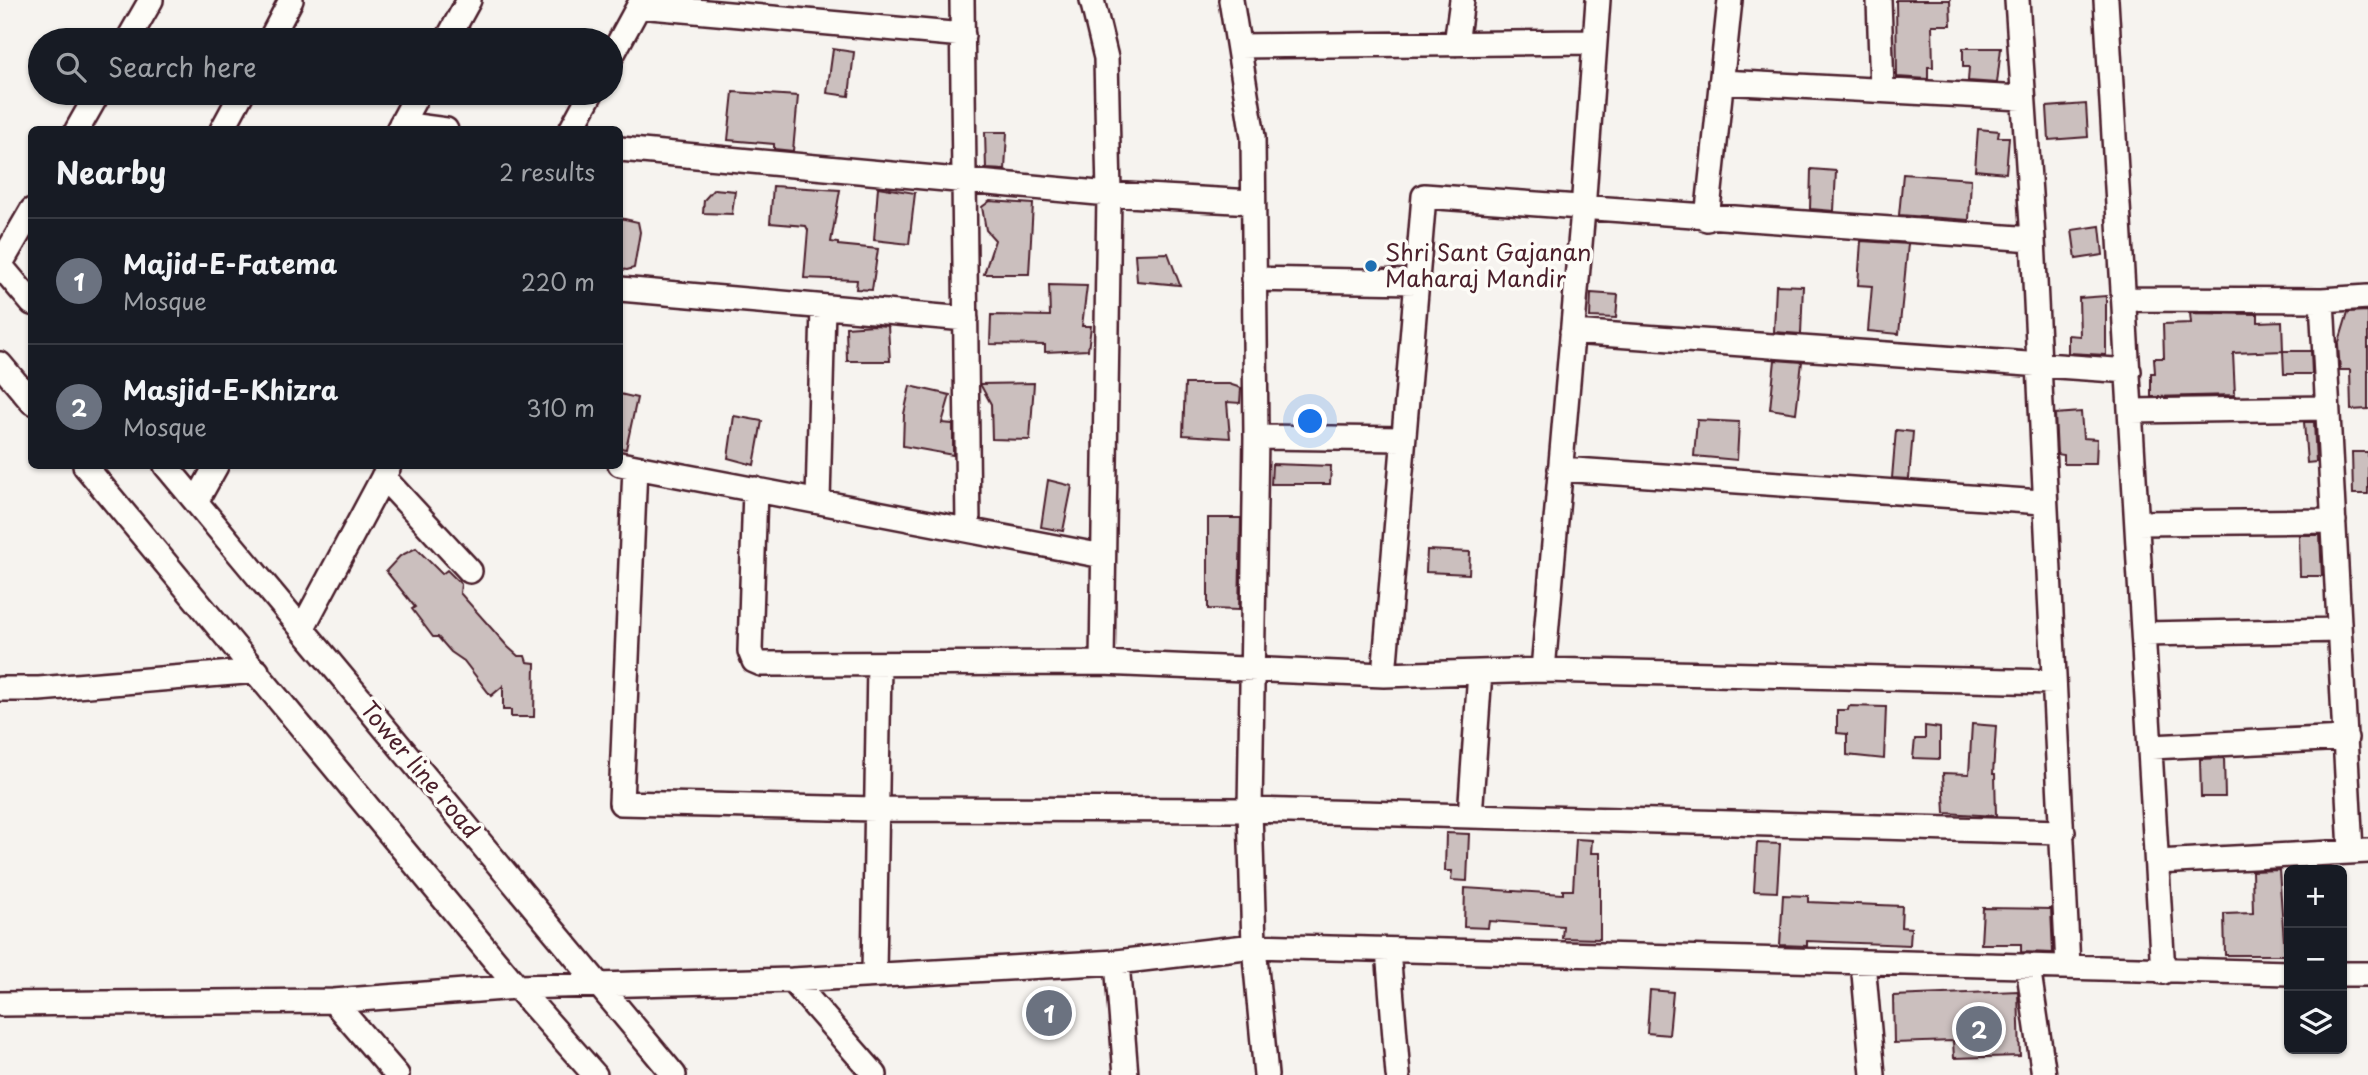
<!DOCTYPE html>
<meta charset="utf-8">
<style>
:root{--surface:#171b24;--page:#242831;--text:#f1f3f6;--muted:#9ea1a6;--line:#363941;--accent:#1f6fb2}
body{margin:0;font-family:"Playpen Sans",sans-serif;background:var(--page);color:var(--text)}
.controls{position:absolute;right:21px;bottom:21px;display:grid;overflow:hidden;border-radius:10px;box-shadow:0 2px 5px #0004}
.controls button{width:63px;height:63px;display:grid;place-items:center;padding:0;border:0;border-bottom:2px solid var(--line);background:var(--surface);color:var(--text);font:35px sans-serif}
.you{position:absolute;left:1311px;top:422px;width:24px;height:24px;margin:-18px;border:5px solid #fff;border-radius:50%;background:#1a73e8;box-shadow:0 0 0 10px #1a73e833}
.badge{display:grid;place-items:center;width:46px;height:46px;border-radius:50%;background:var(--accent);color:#fff;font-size:23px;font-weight:700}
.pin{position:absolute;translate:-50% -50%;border:4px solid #fff;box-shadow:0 2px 7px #0006}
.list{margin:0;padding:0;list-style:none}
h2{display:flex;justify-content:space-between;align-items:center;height:91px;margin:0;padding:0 28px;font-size:30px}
h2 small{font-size:23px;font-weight:400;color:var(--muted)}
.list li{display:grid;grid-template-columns:46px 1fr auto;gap:21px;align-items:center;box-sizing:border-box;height:126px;padding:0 28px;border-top:2px solid var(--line)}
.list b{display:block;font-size:26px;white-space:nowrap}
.list p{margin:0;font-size:23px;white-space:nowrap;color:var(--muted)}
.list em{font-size:23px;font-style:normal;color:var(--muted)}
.icon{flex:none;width:38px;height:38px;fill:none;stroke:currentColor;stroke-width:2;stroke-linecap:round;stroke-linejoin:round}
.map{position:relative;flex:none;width:2368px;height:1075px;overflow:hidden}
.search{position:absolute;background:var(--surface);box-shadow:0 2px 5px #0004;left:28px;top:28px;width:595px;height:77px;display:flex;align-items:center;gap:18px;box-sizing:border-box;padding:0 24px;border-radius:38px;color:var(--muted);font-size:26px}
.panel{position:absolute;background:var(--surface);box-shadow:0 2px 5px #0004;left:28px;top:126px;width:595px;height:343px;border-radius:10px}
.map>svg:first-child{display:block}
.building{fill:#cbbfbe;stroke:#4a1f2b;stroke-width:2}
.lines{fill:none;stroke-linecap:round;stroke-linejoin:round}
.minor-casing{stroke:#4a1f2b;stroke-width:28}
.minor{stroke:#fdfcf7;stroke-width:23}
.poi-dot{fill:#1f6fb2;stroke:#fdfcf7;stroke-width:2.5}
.labels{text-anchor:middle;stroke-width:7;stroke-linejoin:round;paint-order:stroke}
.poi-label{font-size:23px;fill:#4a1f2b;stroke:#fdfcf7;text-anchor:start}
.street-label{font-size:23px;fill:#4a1f2b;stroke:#fdfcf7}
</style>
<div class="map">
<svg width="2368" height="1075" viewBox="0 0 2368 1075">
<rect width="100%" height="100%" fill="#f6f3ef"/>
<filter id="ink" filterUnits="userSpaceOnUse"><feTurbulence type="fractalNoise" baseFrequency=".0143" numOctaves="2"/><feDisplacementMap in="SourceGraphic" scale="14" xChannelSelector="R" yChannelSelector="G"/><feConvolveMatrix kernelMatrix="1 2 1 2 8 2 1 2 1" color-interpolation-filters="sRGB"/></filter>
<g filter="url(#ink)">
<path class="building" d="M1896,0H1950L1951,25H1932L1933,67H1928V79L1897,77Z
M1963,48H2001L1997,83L1968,81L1969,67H1963Z
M833,49L854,52L849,96L827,93Z
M733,92L798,96L793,151L774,149V144L728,140Z
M2086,104L2088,137L2049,140L2047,107Z
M1978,129L1999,131L1998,137H2009L2006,173L1975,170Z
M985,132H1007L1005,170L986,169Z
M1811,169L1836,171L1834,211L1810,209Z
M1903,174L1971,179L1969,220L1899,215Z
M773,186L840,190L831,242L838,243V245L878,249L872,290L856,289L857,280L804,278L808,230L806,226L770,223Z
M878,187L915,193L909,244L874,240Z
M714,189L735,191L732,214L703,213L704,200Z
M990,201L1033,204L1029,274H984L995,240L986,230L982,207Z
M620,218L638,222L640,232L634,268L627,270L620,269Z
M2100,226L2103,255L2076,259L2072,230Z
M1861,241L1908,244L1899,334L1868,331L1872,286L1858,285Z
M1168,253L1180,285L1137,281L1135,254Z
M1049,285L1087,286L1082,326H1091L1088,350L1045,352V345L990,344L991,315L1050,316Z
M1776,285L1803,286L1801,334L1774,332Z
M1591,293L1618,295L1616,318L1590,317Z
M2106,296V355L2068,353V335L2080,336L2079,298Z
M2368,311V409L2351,410L2350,370H2340L2338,345L2348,312Z
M2190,313L2258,314V322L2282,321L2283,351L2233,353L2235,395L2151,397V373H2155L2154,358H2164L2163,324L2191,323Z
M874,325L888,326L890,361H847L846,327Z
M2283,351H2311L2312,374H2284Z
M1775,360L1802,362L1796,413L1770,409Z
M1034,383L1030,440L992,439L991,404L980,384Z
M1185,384H1229L1241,388L1240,403L1227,402L1230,438L1183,435Z
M910,386L950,395L942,423L953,424V455L903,446L904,414Z
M620,394L637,398L626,449L620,448Z
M2081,412L2083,438L2097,439L2096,464H2064V455L2057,454L2055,414Z
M734,416L762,421L754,465L728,458Z
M1697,420L1739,422L1737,460L1694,456Z
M2304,422H2314L2316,462L2307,463Z
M1896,430L1913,432L1909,479L1892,478Z
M2352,452H2368V494H2353Z
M1272,464L1331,466L1330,484H1271Z
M1048,480L1072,486L1063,531L1041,527Z
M1208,518H1241L1239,610L1208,609Z
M2299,535H2320L2322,576H2300Z
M416,548L442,574L447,570L461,584L460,593L508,647L518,656H525L527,662L535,663L534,717H511V710H503V686L491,696L464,661L451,652L438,637H433L412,609L415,607L386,571L400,556Z
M1427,550L1470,552L1469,574L1426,572Z
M1849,706L1886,707L1884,759L1847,755V734L1837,733V710H1848Z
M1972,724L1996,726L1993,774H1995L1996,816L1945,813L1943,773L1969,774Z
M1925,726L1940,728V759L1913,758L1915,739H1925Z
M2224,758L2225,797H2201L2200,759Z
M1446,833L1469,834L1467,881L1451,880L1452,871H1445Z
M1576,839L1592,840L1591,853H1600V939L1562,938L1563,926L1489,921L1488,928L1464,927L1465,888L1563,894V890H1573Z
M1757,843L1780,844L1777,892L1754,891Z
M2279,870L2285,955H2225L2224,914L2253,913L2252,871Z
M1783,895L1808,896V902L1902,906L1901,927L1911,928L1910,945L1807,941V946L1780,945Z
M1983,908L2051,909L2053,953L2021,952V944H1981Z
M1650,990L1673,992L1669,1035L1647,1033Z
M2018,991L2020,1056L1954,1058L1953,1041L1894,1043L1893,996Z"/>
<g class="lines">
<g class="minor-casing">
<path id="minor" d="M962,0L968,528
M1092,0L1106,58L1109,194L1102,663
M1231,0L1253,137L1256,437L1250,810L1254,946L1266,1075
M1879,0L1882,90
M2017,0L2033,239L2068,967
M2106,0L2163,972
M639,6L963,35
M128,40L151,0
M270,40L291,0
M447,40L469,0
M1456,44L1462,0
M1239,46L1593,42
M611,57L642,0
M1721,82L2022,98
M401,124L446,130
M77,130L98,93
M222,130L242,93
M398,130L418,93
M571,130L591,93
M620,149L1109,194L1253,202
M1707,219L1730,0
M0,265L32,210
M0,265L32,303
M1254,279L1416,282
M620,289L966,319
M2125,299L2322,300L2368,297
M2322,300L2351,851
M1572,332L2129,371
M0,364L32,402
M2132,411L2326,408
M1256,437L1402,439
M620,464L1103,556
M85,466L517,987L595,1075
M166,466L674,1075
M635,467L621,803L875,809L1250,810L2063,832
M1560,469L2043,502
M383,477L470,571
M755,489L750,651L754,661L761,664L1102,663L1384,675L1543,670L2053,682
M818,501L823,307
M196,502L216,466
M2137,523L2334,521
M302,629L389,466
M2144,634L2339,630
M1543,670L1583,210L1598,0
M1384,675L1424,196L2033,239
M0,689H39L257,671
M2151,747L2346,738
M1470,816L1480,672
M2157,862L2368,851
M1388,950L1398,1075
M1117,962L1126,1075
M1863,962L1873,1075
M2028,966L2044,1075
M874,974L879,664
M2342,974H2368
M792,980L875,1075
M333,1001L397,1075
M0,1004L333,1001L517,987L792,980L1117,962L1254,946L2289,973"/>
</g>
<use href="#minor" class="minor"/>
</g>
</g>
<circle class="poi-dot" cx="1371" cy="266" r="7"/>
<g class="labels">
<g class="poi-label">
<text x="1385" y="261">Shri Sant Gajanan<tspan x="1385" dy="26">Maharaj Mandir</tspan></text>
</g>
<g class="street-label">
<text transform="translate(420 770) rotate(50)" y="8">Tower line road</text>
</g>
</g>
</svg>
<div class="controls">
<button>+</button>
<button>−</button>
<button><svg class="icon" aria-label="layers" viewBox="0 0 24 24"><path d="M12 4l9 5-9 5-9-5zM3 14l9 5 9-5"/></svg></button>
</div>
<div class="you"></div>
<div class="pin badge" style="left:1049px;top:1013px;background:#6b7280">1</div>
<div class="pin badge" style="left:1979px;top:1029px;background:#6b7280">2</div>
<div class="search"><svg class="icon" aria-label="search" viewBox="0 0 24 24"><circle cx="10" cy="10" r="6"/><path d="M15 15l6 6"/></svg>Search here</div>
<section class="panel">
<h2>Nearby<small>2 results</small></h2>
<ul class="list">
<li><span class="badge" style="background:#6b7280">1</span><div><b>Majid-E-Fatema</b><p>Mosque</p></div><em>220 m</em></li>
<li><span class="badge" style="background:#6b7280">2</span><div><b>Masjid-E-Khizra</b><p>Mosque</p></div><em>310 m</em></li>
</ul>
</section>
</div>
